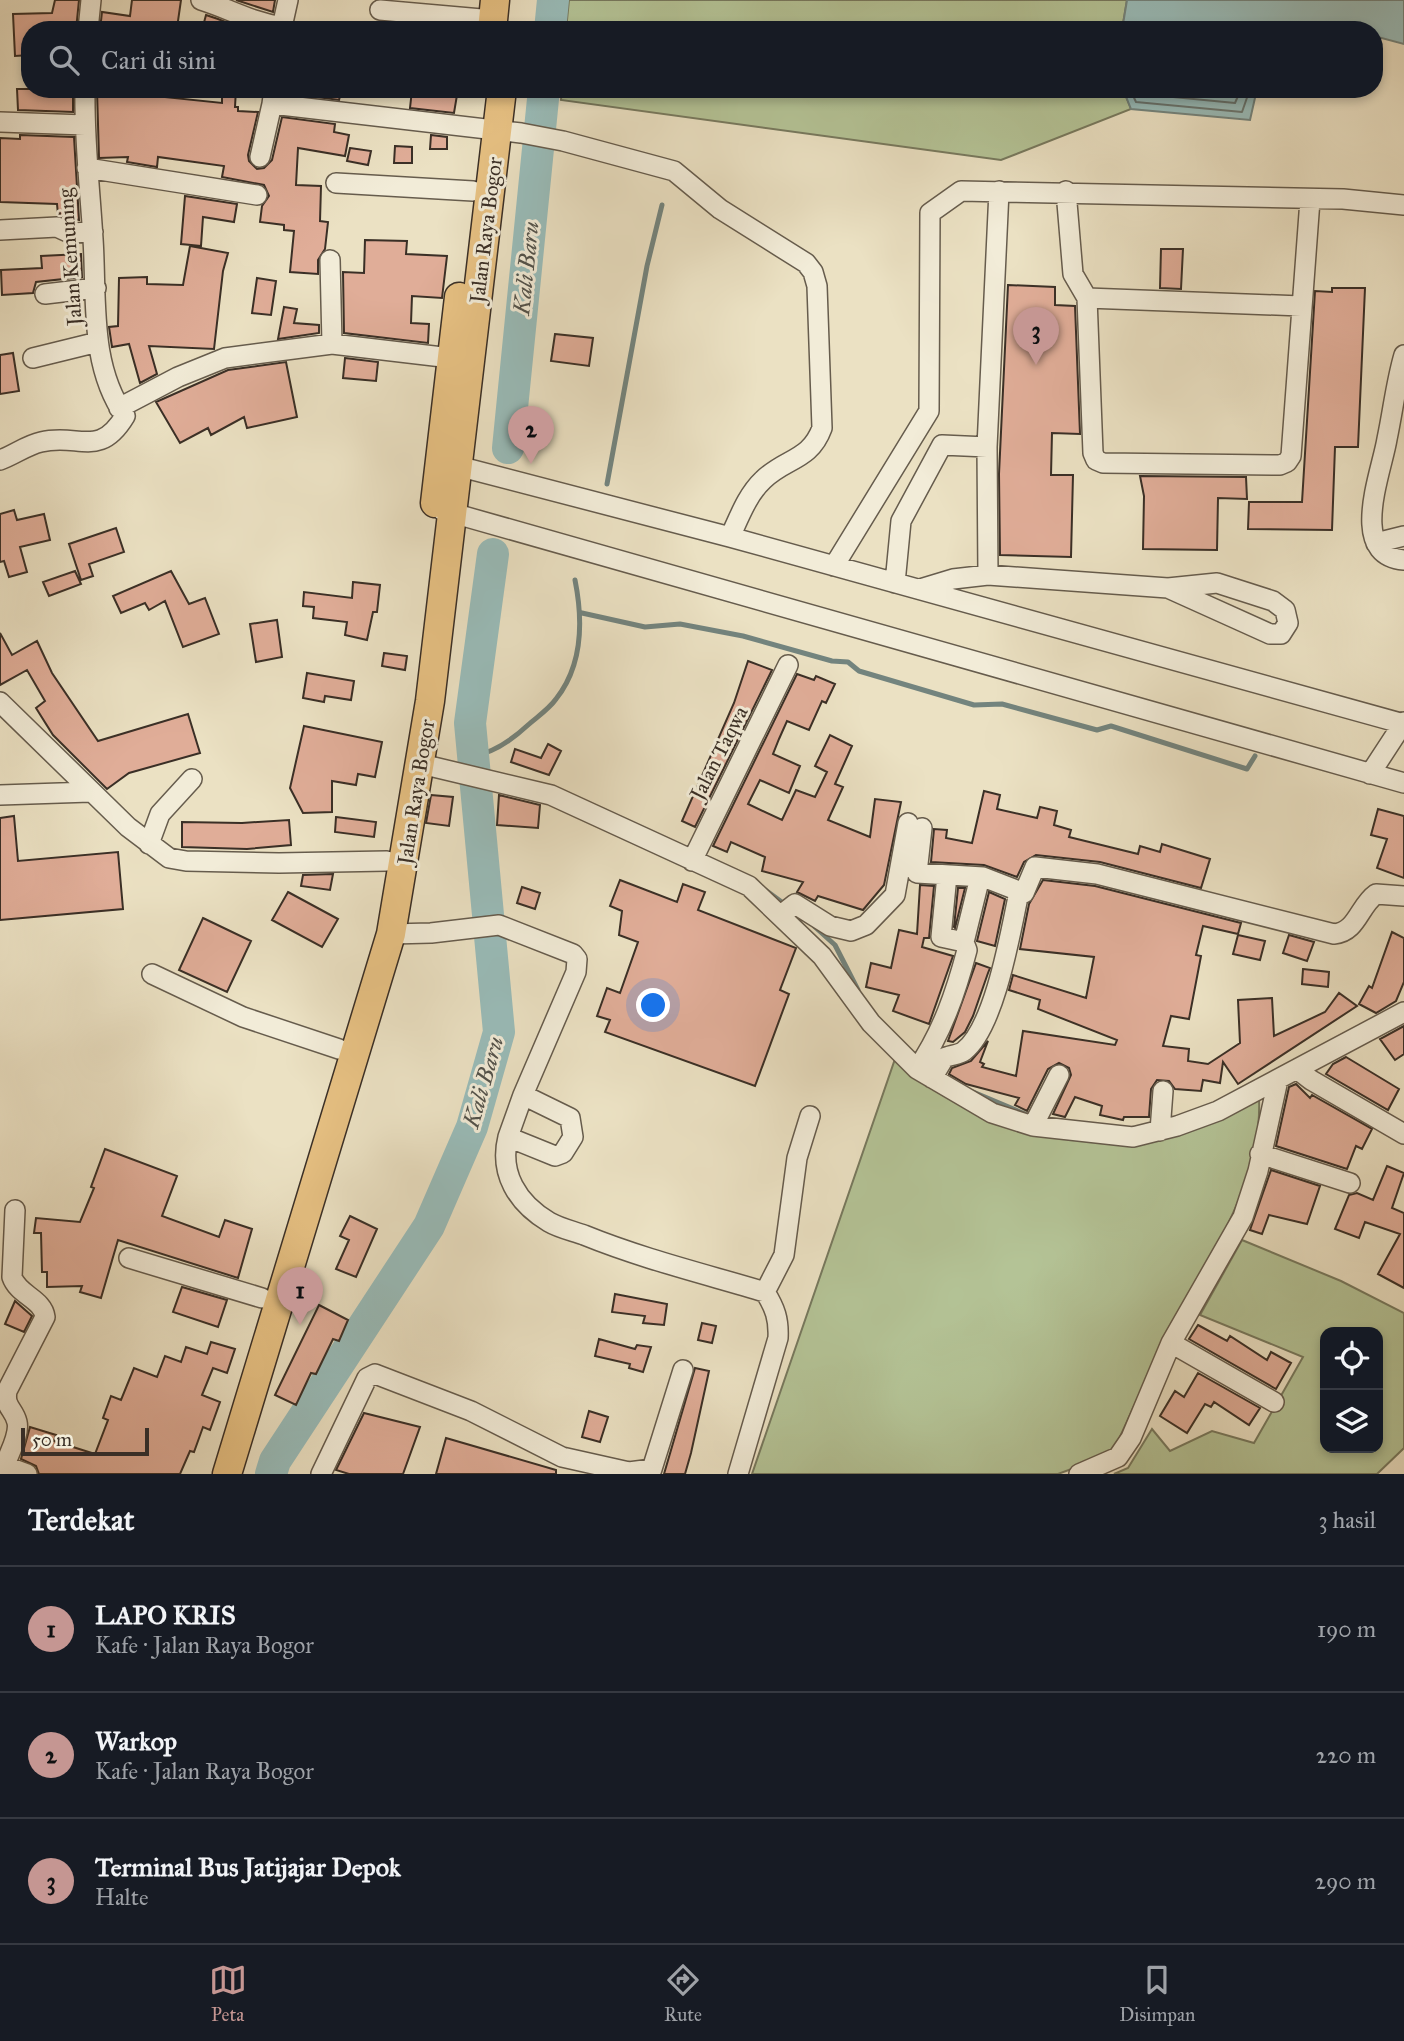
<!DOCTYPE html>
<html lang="id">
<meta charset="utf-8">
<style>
:root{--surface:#171b24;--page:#20242c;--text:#f1f3f6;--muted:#9ea1a6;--line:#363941;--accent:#c59692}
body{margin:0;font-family:"IM FELL Great Primer",serif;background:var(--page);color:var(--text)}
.controls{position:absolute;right:21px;bottom:21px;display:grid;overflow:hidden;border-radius:14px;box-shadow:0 4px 10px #0003}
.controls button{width:63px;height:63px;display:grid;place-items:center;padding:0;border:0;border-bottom:2px solid var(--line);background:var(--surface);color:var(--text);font:35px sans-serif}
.scale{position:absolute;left:21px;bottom:18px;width:128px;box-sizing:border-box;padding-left:7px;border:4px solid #3a2f26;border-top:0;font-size:19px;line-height:24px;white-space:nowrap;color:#3a2f26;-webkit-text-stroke:5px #f2ecd8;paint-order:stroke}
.you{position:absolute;left:654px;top:1006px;width:24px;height:24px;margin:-18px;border:5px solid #fff;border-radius:50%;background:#1a73e8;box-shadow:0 0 0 10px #1a73e833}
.badge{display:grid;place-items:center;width:46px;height:46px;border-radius:50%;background:var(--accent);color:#111;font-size:23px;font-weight:700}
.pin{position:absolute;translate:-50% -58px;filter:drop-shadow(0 2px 4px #0008)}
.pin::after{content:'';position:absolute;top:37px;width:24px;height:21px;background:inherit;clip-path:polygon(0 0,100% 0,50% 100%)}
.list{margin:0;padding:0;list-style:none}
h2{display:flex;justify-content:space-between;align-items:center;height:91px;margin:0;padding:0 28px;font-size:30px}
h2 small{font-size:23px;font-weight:400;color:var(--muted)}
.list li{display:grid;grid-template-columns:46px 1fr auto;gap:21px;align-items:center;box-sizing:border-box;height:126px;padding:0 28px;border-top:2px solid var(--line)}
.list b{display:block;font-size:26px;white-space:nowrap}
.list p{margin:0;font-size:23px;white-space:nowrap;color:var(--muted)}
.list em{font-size:23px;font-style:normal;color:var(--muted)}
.icon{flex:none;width:38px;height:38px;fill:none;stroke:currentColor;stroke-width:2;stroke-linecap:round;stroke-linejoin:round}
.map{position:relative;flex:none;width:1404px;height:1474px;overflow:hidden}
.search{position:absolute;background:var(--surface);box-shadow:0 4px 10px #0003;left:21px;right:21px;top:21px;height:77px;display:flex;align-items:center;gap:18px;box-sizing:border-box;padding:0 24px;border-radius:28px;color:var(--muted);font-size:26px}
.sheet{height:469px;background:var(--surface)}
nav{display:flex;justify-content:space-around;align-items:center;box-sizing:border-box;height:98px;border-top:2px solid var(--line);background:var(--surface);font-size:19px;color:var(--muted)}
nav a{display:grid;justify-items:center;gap:4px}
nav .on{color:var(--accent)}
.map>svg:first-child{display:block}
.green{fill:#b4c396;stroke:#77795e;stroke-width:2;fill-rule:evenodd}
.water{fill:#99bcb9;stroke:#73847e;stroke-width:2}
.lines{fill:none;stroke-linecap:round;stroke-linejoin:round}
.shore{stroke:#6a7670;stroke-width:2}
.stream{stroke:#73847e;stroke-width:5}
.river{stroke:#99bcb9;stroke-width:32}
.building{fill:#e0ad98;stroke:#3a2f26;stroke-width:2}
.minor-casing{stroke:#665c4d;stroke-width:22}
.highway-casing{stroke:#3a2f26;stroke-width:31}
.minor{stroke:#f2ecd8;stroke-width:19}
.highway{stroke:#e6c082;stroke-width:28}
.labels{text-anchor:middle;stroke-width:6;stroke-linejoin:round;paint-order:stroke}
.street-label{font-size:21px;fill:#3a2f26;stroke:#f2ecd8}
.water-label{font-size:23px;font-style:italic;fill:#52524b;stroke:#f2ecd8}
</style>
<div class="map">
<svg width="1404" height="1474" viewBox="0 0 1404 1474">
<rect width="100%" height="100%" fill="#ebe1c3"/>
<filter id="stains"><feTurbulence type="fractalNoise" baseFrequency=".00286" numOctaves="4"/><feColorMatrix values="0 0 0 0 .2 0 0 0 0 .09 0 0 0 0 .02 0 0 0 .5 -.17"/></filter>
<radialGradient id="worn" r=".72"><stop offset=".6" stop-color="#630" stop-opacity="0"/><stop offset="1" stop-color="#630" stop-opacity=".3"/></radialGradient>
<path class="green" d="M569,0H1127L1122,30H566Z
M562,89H1123L1131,109L1001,160L561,100Z
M895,1059L926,1085L1106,1142L1259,1097C1263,1186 1208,1256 1169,1333C1149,1372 1131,1413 1112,1454L1058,1474H752Z
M1242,1240L1341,1281L1404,1313V1448L1377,1474H1114L1128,1468L1152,1429L1170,1451L1212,1431L1254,1443L1303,1357L1200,1315ZM1325,1332H1378V1448H1325Z"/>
<path class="water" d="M1127,0H1404V44L1374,36V30L1340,28L1122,30Z
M1123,89H1257L1250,120L1131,109Z"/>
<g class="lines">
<path class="shore" d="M1130,89L1136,102L1242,112L1250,89
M1139,89L1142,94L1235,103L1241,89"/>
<path class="stream" d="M607,484L647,266L662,205
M582,613L645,627L680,624L743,636L832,661L848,662L859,671L974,705L1002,704L1097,730L1111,726L1247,769L1255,756
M473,756C493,753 514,738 528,725C537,717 549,709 556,699C583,665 583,620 575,580
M764,889L787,906
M815,927L835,945L858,990
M973,1092L1025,1114"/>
<path class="river" d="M550,30L553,0
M508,448L544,89
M271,1474L275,1461L429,1226L472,1127L499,1032L470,723L493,554"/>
</g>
<path class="building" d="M55,0H79L76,30H30V55L15,56L13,14L52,13Z
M132,0H181L177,28L100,30L102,12L130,16Z
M236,0H275L273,12Z
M206,15L218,19L245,30H202Z
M394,24L419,26L418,30H393Z
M17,89H73V112L18,110Z
M222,89H236L235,107H238V111L258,112L248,155L249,161L257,169L264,168L272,160L282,117L335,124L334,132L349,135L345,156L298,148L296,185L321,186L320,221L328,222L325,249L318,260V274L290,272L294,231L284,230V225L260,222L262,206L269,196L264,185L222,177L224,166L158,157L157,167L127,162L128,157L99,158L97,90L222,103Z
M286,89H342L339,100L286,93Z
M438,89H458L454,113L410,108L412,90L437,93Z
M20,135L74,137L79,220L58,215L57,204L0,202V138L20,139Z
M431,135L447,137V149H430Z
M395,146L412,147V163H394Z
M350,148L371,151L368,165L347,161Z
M185,196L237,204L234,222L203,217L201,246L181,244Z
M365,240L407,241L406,254L447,256L442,298L412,296L411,323L429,324L428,343L344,333L343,272L364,273Z
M190,246L228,253L223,271L214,349L149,346L157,374L140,383L129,344L112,347L109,327L118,326L119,278L147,277V284L183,285Z
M1161,249H1183L1181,289L1160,288Z
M81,254L82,277L36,282L33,293L2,295L1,270L42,268L41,256Z
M257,278L276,281L271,315L252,313Z
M1008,285L1055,287V305L1075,306L1080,434L1052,433L1051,475H1073L1071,557L1000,555L999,474Z
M1332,288H1365L1358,447H1335L1332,530L1248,529L1249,502H1302L1315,291L1332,292Z
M284,307L297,309L294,323L319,325V333L278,339Z
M555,334L593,338L589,366L551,361Z
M13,353L19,391L0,394V355Z
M345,358L378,362L376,381L343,378Z
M286,362L297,417L247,428L244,417L211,435L208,428L180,443L156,402L228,370Z
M1140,476L1246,477L1247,499L1218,498L1217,550L1143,549L1144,496Z
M14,510L17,520L44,514L50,540L20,547L27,572L9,577L4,561L0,562V514Z
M116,528L124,552L89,564L93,576L81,580L69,544Z
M75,571L81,584L49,596L43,582Z
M171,571L189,604L205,598L219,634L183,647L165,601L149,610L145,603L121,613L113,596Z
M353,582L380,585L377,612H373L367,640L345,635L347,622L313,618L314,607L303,606L304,592L352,598Z
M277,620L282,657L256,662L250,624Z
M0,633L12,655L37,641L52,673L98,741L188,714L200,753L129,773L107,789L53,735L36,708L45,701L27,670L0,685Z
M384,653L407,656L405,670L382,666Z
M748,661L772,670L695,827L682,821L734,703Z
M307,673L354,681L351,700L325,696L324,702L303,698Z
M797,674L814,680L816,676L835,684L826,703L822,701L809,730L787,721L779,739L773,754L800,766L789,793L760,780L748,804L782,820L796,790L815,797L827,772L815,766L830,735L852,746L835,784L843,787L828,820L870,837L875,799L901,802L884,885L863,910L818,896L815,901L797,892L803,882L762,871L765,857L731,842L727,852L713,846Z
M304,726L382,742L375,777L358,774L356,785L332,781V812L303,813L290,788Z
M548,744L561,751L549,775L511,762L515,749L541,758Z
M984,791L1000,795L997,809L1037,818L1040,807L1057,811L1054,825L1071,830L1069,837L1138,854L1140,846L1160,852L1162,844L1210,859L1201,888L1100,862L1036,855L1024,862L1017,877L984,865L931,862L934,829L947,830L946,838L972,843Z
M431,795L453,797L449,826L426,823Z
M499,795L540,805L538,828L497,825Z
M1378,809L1404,816V878L1377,868L1387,839L1371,835Z
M14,816L18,861L118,852L123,909L0,920V818Z
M336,817L376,822L374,837L335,832Z
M289,820L291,845L247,849L182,847V822L242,823Z
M333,874L330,890L301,886L303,875Z
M620,880L677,902L683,884L705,892L698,910L796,948L780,990L789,994L755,1086L605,1032L610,1020L597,1016L607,988L620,993L638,942L619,935L622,911L610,906Z
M1043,880L1095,886L1241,923L1238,934L1203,926L1196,955L1201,956L1189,1019L1171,1016L1163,1046L1189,1049L1188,1061L1208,1064L1240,1043L1238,1000L1272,998L1274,1036L1325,1012L1339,993L1357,1006L1238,1084L1223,1062L1220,1083L1203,1080L1201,1091L1175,1089L1169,1081L1157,1080L1151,1089L1149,1117H1124L1123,1120L1100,1115L1102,1106L1075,1097L1065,1117L1053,1114L1071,1075L1069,1068L1059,1063L1048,1069L1027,1111L1015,1105L1019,1098L966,1084L949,1074L952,1068L971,1061L988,1041L980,1062L984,1064L982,1067L1016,1076L1023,1031L1115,1045L1117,1040L1038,1009L1040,1000L1009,990L1013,975L1086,998L1094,957L1020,949L1029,904Z
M920,885L934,886L929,938H924L922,947L953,956L929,1024L893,1011L899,995L866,987L871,963L891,968L899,930L917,934Z
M522,887L540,893L535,909L517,903Z
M958,888H965L955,928L954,927Z
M288,892L338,919L322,947L272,920Z
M989,892L1005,899L995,946L977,941Z
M203,918L251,941L227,992L179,970Z
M1392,932L1404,938V982L1396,1001L1376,1013L1359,1004L1369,986L1372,988Z
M1238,935L1265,941L1260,960L1233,954Z
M1289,935L1314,942L1307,961L1283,953Z
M976,963L990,968L988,973L973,1016L965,1032L953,1042L948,1041Z
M1303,969L1329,972L1328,987L1302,984Z
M1404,1026V1054L1395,1060L1380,1039Z
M1346,1057L1399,1089L1388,1110L1326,1074L1333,1064Z
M1296,1084L1310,1098L1312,1095L1372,1129L1362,1149L1356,1146L1347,1169L1276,1146L1289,1087Z
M105,1149L177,1176L162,1216L219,1237L225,1220L252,1229L238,1278L118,1240L101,1298L80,1292L82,1286L47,1287V1272H42L41,1233H34L36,1218L80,1222L94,1188L91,1187Z
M1387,1166L1404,1173L1392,1208L1404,1213V1288L1378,1274L1400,1234L1365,1222L1359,1238L1335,1229L1349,1195L1357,1193L1373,1200Z
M1271,1170L1320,1186L1307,1224L1269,1215L1262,1234L1250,1230Z
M350,1216L377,1229L356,1277L336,1269L349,1240L340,1236Z
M182,1287L227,1300L218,1327L173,1312Z
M615,1294L667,1304L664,1325L643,1323L645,1316L612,1312Z
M15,1301L32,1316L24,1332L5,1324Z
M319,1305L348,1320L339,1341L333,1339L316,1374L311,1373L296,1405L275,1395Z
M702,1323L716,1326L712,1343L698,1340Z
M1198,1325L1227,1341L1230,1336L1267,1360L1271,1352L1291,1363L1276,1389L1189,1339Z
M599,1339L635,1349L637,1345L651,1347L643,1372L629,1368L630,1364L595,1356Z
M211,1342L235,1349L227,1373L213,1368L202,1395L220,1402L210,1430L203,1427L194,1452L190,1451L180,1474H39L36,1466L21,1459L30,1427L56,1435L54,1441L95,1454L108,1420L103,1418L111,1396L121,1400L134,1368L157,1377L165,1356L181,1362L186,1347L207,1354Z
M695,1368L709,1371L691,1453L685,1474H664Z
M1198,1373L1260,1408L1249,1425L1214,1402L1211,1407L1205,1404L1187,1433L1160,1416L1175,1391L1184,1397Z
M589,1411L608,1417L600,1442L582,1437Z
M364,1413L420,1427L403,1474H349L336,1470Z
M446,1438L556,1470V1474H436Z"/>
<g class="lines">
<g class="minor-casing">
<path id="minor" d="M201,0C232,10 249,21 282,27L288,0
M380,10L493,20
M88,30L91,0
M274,89L272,104L521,133L563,141L674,171L720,209L806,263L813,272L817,286L822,428C810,461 785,458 763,480C747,495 739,518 730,537
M0,122L85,125
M260,157L272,104
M87,168L257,195
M336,183L473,191
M1066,191L1073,274L1087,298L1093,453L1096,460L1103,463L1280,465L1287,462L1291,456L1310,200
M0,230L57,227L70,233L93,232
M330,260L332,344
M45,294L96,288
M1087,298L1301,306
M1404,355C1396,382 1393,411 1387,439C1382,471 1347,556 1404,560
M33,358L98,342
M119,408L178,377L225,358L332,344L451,358
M0,460C14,455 27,445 41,442C79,433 99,459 125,416C89,365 97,298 93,239C90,189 84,140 85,89
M446,463L730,537L1404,724
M442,510L1404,783
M1376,543L1404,536
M834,566L929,411L930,213L961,191L1343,199L1404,205
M988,575L987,447L999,191
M895,583L901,521L942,445L987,447
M920,589L953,579L988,575L1168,588L1217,583L1273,601L1285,610L1288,623L1281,634H1270L1168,588
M0,702L128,827L169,858L186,861L279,863L387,861
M421,764L551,795L749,886L822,956L871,1023L917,1069L992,1113L1033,1126L1133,1137L1177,1126L1218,1111L1404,1012
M1370,774L1404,722
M0,795L90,792
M922,828L917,873L983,877L1024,893L1035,867L1097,874L1334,934C1357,932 1359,906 1376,894L1404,896
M149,844L160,814L192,779
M692,861L788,665
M781,915L795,904L830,926L851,931L866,925L895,895L908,823
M391,934L431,933L499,925L573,954L577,959L576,972L523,1095L570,1118L573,1137L563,1153L555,1156L508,1137L523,1095
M964,942L980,877
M152,974L243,1017L339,1049
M917,1069C942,1033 956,992 967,950L964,942L941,937L947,875
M1298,1070L1311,1080L1404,1134
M932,1078L944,1058C950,1055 959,1055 964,1051C995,1027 1011,930 1019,892
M1033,1126L1059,1075
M1160,1131L1163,1091
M508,1137C499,1173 517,1203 549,1222C559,1228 573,1231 584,1235C643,1259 705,1274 765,1292L784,1255L797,1158L810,1116
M1260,1154L1350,1183
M129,1258L262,1298
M1171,1343L1274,1402
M0,1464L27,1474
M5,1465C9,1453 20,1435 17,1422C14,1409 4,1407 7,1391L45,1317C43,1299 18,1295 12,1277L15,1210
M321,1474L367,1378L375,1374L471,1411L562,1457L629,1472L652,1469L683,1370
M738,1474L778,1338C779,1319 775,1308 765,1292
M1079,1474L1118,1457L1131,1438L1171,1343L1243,1217L1258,1171L1278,1080"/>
</g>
<g class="highway-casing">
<path id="highway" d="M492,30L495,0
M435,503L459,297
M227,1474L391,934L430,701L502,89"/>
</g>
<use href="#minor" class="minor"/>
<use href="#highway" class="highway"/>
</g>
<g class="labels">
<g class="street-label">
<text transform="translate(486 230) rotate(-83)" y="7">Jalan Raya Bogor</text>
<text transform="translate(70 257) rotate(-94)" y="7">Jalan Kemuning</text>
<text transform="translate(719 753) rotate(-63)" y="7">Jalan Taqwa</text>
<text transform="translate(416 792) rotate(-81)" y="7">Jalan Raya Bogor</text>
</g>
<g class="water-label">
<text transform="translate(526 268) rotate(-84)" y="8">Kali Baru</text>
<text transform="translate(483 1082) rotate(-74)" y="8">Kali Baru</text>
</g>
</g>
<rect width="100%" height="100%" filter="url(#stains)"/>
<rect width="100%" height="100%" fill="url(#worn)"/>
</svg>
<div class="controls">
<button><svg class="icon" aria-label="locate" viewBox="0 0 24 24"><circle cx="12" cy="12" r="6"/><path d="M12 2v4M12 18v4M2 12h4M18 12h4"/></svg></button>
<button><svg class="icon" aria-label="layers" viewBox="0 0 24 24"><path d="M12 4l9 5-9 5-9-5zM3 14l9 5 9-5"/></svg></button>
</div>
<div class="scale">50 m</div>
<div class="you"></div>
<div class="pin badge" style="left:300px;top:1325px">1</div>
<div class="pin badge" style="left:531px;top:464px">2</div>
<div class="pin badge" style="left:1036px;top:365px">3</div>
<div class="search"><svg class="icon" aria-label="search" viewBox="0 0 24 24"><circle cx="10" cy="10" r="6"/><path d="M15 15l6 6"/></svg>Cari di sini</div>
</div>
<section class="sheet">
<h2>Terdekat<small>3 hasil</small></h2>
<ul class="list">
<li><span class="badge">1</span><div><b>LAPO KRIS</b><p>Kafe · Jalan Raya Bogor</p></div><em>190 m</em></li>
<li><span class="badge">2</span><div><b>Warkop</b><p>Kafe · Jalan Raya Bogor</p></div><em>220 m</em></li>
<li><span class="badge">3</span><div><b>Terminal Bus Jatijajar Depok</b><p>Halte</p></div><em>290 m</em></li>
</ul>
</section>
<nav>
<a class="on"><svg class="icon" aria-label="map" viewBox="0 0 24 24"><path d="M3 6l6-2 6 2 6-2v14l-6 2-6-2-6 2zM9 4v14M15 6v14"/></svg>Peta</a>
<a><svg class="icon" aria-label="directions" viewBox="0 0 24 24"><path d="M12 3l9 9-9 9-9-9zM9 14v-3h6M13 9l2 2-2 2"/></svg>Rute</a>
<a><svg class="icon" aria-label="saved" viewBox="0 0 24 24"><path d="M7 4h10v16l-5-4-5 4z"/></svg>Disimpan</a>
</nav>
